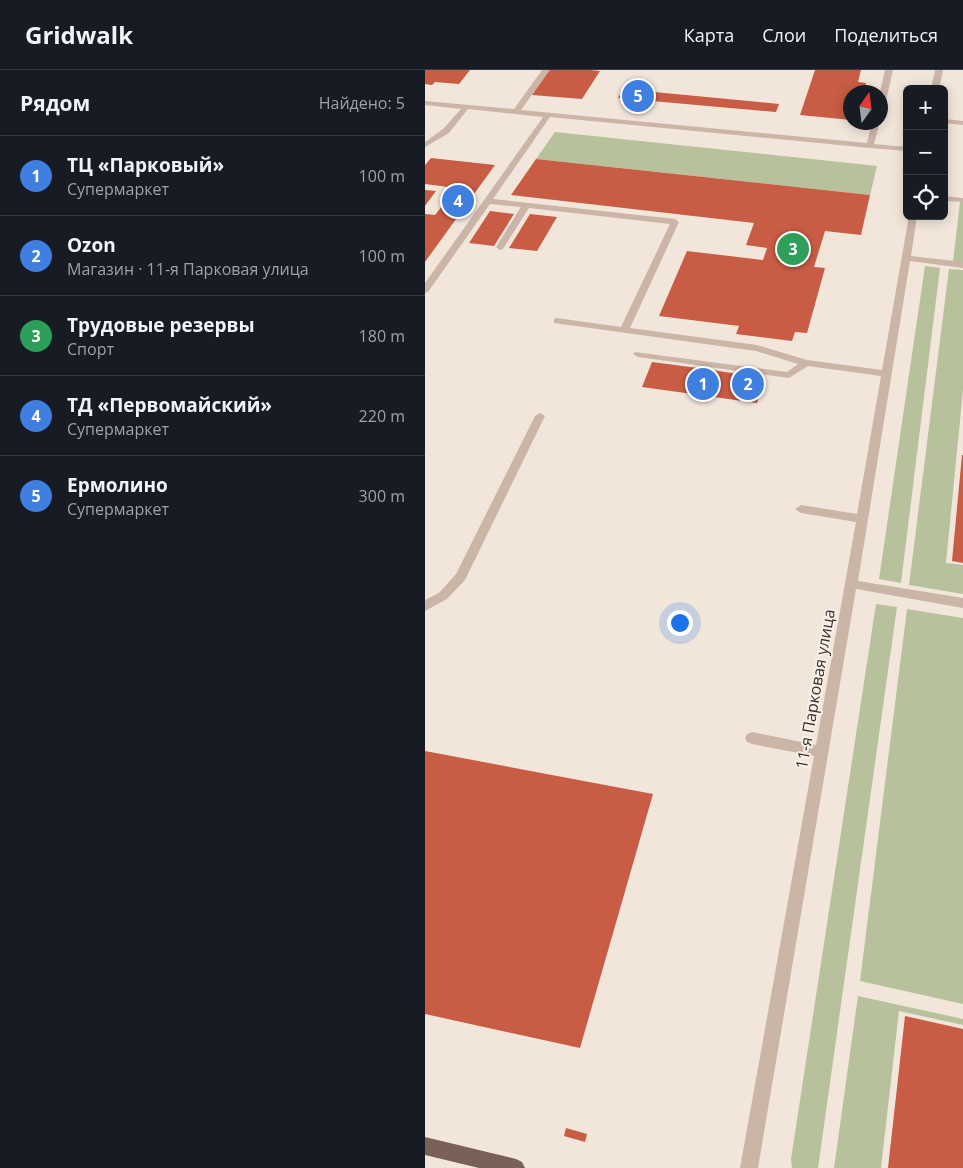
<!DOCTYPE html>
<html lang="ru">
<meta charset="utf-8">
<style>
:root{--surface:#171b24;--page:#20242c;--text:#f1f3f6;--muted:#9ea1a6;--line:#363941;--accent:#92aeaf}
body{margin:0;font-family:"Open Sans",sans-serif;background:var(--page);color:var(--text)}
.controls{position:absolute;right:15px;top:15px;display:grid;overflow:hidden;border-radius:8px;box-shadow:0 2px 12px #0003}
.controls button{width:45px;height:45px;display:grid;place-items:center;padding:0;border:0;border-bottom:1px solid var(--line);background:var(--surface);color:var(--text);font:25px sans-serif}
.compass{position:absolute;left:418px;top:15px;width:45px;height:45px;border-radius:50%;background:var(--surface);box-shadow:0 2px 12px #0003;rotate:14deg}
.you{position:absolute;left:254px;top:552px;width:18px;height:18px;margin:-12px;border:4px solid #fff;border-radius:50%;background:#1a73e8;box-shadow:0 0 0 8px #1a73e833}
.badge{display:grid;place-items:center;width:32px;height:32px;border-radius:50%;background:var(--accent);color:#fff;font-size:16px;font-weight:700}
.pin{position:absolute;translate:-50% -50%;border:2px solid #fff;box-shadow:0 1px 5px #0006}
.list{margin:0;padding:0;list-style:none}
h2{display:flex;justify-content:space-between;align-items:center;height:65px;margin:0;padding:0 20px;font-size:21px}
h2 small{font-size:16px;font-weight:400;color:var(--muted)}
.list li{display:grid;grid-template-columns:32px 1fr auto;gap:15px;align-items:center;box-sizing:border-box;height:80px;padding:0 20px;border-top:1px solid var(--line)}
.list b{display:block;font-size:19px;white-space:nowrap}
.list p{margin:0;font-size:16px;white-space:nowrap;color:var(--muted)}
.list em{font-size:16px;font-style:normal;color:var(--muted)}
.icon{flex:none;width:28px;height:28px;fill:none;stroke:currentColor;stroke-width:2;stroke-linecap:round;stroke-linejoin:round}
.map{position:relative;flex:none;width:538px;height:1098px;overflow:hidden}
header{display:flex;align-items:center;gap:30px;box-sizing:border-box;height:70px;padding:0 25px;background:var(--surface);border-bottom:1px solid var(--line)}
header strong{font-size:24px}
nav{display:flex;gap:28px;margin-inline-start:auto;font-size:18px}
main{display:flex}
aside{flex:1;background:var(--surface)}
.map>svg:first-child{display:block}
.green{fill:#b7c19b}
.building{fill:#c85c44}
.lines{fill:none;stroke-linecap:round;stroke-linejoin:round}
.minor{fill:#cbb5a7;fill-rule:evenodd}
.major{fill:#796158;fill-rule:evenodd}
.labels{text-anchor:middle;stroke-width:4;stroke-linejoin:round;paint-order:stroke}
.street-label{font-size:16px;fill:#372c28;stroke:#faf0e8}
</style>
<header>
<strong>Gridwalk</strong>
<nav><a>Карта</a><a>Слои</a><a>Поделиться</a></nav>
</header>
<main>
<aside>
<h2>Рядом<small>Найдено: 5</small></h2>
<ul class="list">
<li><span class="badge" style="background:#3f7fe0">1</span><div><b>ТЦ «Парковый»</b><p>Супермаркет</p></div><em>100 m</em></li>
<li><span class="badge" style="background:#3f7fe0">2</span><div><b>Ozon</b><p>Магазин · 11-я Парковая улица</p></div><em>100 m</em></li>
<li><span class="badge" style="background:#2e9e5b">3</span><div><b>Трудовые резервы</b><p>Спорт</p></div><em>180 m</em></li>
<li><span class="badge" style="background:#3f7fe0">4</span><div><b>ТД «Первомайский»</b><p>Супермаркет</p></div><em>220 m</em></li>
<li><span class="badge" style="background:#3f7fe0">5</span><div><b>Ермолино</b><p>Супермаркет</p></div><em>300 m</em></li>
</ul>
</aside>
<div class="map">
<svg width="538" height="1098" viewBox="0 0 538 1098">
<rect width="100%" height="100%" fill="#f2e6db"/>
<path class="green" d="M130,62L452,96L445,125L111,89Z
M535,132H538V193L528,192Z
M500,196L515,198L476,513L454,509Z
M524,199L538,200V320L521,493L538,495V524L484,515Z
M451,534L472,537L393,1098H367L366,1089Z
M482,539L538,548V934L435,911Z
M433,926L538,949V955L474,941L456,1098H409Z"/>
<path class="building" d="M0,0H45L34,14L10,12L7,15L0,14Z
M124,0H165L175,1L157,29L107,25Z
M390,0H436L433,12L441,13L439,22H426V50L375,45Z
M198,19L354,34L351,42L193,28Z
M6,88L70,95L0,192V144L10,145L31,118L0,114V95Z
M111,89L445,125L436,165L400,161L389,197L400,198L382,263L370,262L367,271L311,264L314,256L234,246L262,181L338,190L342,178L321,175L329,153L86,125Z
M0,120L11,121L0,136Z
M65,141L89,144L69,176L44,173Z
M105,144L132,147L112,181L84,178Z
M227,292L273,298L340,308L332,333L217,317Z
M537,385H538V493L527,491Z
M0,681L228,724L155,978L0,944Z
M480,946L538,959V1098H463Z
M141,1058L162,1064L160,1072L139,1066Z"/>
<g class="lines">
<path class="minor" d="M117,0H125L96,40L442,73L447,52H455L449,74L482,77V81L445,78L125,47L68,129L250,149L254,152L205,258L332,275L382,290L457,300L484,146H492L486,186L538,192V198L485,191L433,511L538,528V538L431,519L333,1098H315L389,686L327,674L322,672L320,668L322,664L327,662L391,675L431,452L376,443L370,439L376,435L432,444L456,306L383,296L364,308L213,287L208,284L210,282L362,302L373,294L331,281L129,253V249L132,248L196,257L245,154L104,138L78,179L75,180L71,177L96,137L65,134L3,222L0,223V213L118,47L43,39L24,63L0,77V72L18,59L36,39L0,35V31L89,39Z
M460,0H468L460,35L456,37L455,22Z
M510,0H518L514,19H506Z
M519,49L538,51V55L519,53Z
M519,126L538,128V132L519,131Z
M115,343L120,346L40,510L22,529L0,541V530L14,523L31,504L110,346Z"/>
<path class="major" d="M0,1067L91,1089L97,1092L100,1098H54L0,1085Z"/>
</g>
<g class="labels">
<g class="street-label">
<text transform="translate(390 619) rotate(-80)" y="6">11-я Парковая улица</text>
</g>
</g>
</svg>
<div class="controls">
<button>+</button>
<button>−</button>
<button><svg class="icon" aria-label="locate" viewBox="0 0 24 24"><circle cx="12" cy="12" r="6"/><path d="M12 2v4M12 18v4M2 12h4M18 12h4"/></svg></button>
</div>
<svg class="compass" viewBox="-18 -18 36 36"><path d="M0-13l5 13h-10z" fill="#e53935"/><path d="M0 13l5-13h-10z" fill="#9ea1a6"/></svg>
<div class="you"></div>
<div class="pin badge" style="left:278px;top:314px;background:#3f7fe0">1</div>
<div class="pin badge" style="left:323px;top:314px;background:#3f7fe0">2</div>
<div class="pin badge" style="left:368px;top:179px;background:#2e9e5b">3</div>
<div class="pin badge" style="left:33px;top:131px;background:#3f7fe0">4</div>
<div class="pin badge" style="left:213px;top:26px;background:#3f7fe0">5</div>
</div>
</main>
